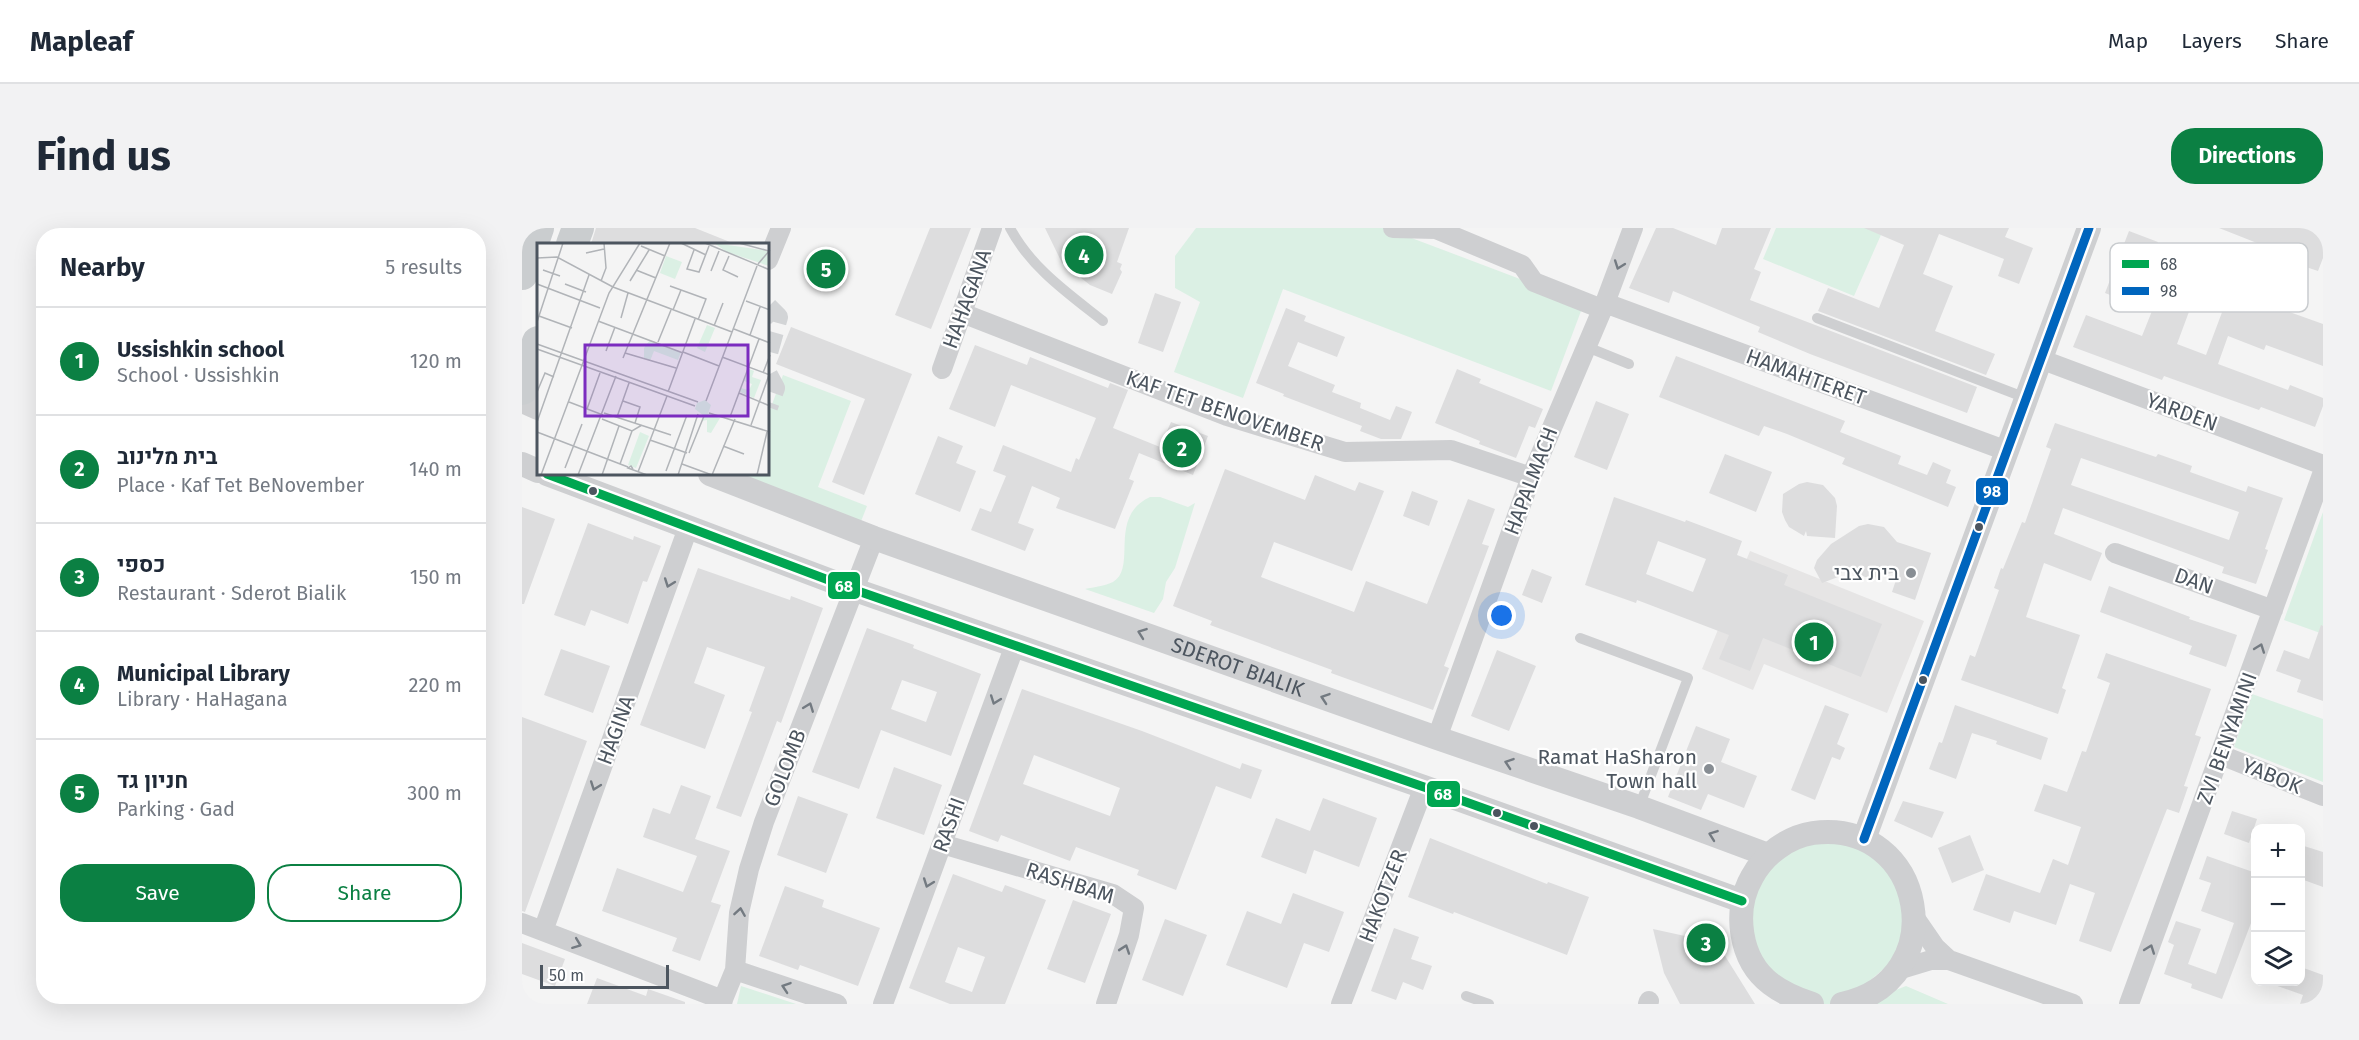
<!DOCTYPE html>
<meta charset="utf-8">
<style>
:root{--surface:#fff;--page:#f2f2f3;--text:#1f2937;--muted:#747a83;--line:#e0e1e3;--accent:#0b8043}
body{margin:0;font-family:"Fira Sans",Heebo,sans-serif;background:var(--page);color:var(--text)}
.controls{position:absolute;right:18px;bottom:18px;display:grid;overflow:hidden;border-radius:12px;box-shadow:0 6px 24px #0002}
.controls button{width:54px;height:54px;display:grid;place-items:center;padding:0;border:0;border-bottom:2px solid var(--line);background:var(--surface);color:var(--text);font:30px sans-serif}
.scale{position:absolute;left:18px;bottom:15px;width:129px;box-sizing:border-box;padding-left:6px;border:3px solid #4c555f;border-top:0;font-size:16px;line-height:21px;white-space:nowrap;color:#4c555f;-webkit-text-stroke:4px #fff;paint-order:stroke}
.you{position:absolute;left:980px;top:388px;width:21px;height:21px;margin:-15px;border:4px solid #fff;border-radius:50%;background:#1a73e8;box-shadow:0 0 0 9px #1a73e833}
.badge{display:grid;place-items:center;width:39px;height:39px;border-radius:50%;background:var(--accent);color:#fff;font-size:20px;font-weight:700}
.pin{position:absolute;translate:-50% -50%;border:3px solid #fff;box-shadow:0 2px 6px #0006}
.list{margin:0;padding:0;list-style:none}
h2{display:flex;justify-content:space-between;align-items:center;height:78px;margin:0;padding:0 24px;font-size:26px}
h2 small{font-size:20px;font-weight:400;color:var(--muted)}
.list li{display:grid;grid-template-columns:39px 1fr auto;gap:18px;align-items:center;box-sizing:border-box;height:108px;padding:0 24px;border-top:2px solid var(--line)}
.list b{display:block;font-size:22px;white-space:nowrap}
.list p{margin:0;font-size:20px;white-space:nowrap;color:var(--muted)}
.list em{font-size:20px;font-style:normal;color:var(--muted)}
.actions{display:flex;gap:12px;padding:18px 24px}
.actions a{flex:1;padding:14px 0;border:2px solid var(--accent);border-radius:24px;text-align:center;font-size:21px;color:var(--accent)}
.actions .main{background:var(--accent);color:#fff}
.icon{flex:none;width:33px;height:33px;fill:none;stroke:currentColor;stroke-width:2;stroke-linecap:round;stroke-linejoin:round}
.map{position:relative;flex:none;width:1801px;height:776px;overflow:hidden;border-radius:24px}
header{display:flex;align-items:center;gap:36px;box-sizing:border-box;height:84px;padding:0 30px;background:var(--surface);border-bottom:2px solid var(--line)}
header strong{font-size:28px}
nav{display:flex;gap:33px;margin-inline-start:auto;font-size:21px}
.intro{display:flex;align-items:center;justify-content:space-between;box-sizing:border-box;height:144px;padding:0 36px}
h1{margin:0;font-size:42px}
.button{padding:15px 27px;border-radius:24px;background:var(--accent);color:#fff;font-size:21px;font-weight:700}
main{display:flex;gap:36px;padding:0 36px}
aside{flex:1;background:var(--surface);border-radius:24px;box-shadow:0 6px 24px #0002}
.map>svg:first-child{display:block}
.education{fill:#e6e5e5}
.green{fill:#dbf0e4}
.building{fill:#ddddde;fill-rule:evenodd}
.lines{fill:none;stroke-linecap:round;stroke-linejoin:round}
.minor-tunnel{stroke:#d2d4d6;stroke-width:20;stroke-dasharray:20 10;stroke-linecap:butt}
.service{stroke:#cecfd1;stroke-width:10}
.minor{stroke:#cecfd1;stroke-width:20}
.tertiary{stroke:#cecfd1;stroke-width:24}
.primary{stroke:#cacdcf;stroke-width:32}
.bus-1-casing{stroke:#fff;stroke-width:14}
.bus-2-casing{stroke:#fff;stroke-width:14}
.bus-1{stroke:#00a651;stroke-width:9}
.bus-2{stroke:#0065bd;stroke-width:9}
.oneway{stroke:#737a81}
.bus-dot{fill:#4c555f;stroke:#fff;stroke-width:2}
.poi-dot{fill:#878d93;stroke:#fff;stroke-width:2}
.labels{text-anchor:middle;stroke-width:4.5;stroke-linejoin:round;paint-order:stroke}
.street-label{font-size:21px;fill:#4c555f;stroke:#fff}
.poi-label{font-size:21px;fill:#4c555f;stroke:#fff;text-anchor:end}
.inset-road{fill:none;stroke:#b1b4b8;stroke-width:1.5}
.view{fill:#7b2cbf;fill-opacity:0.15;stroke:#7b2cbf;stroke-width:3}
.inset-edge{fill:none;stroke:#4c555f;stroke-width:3}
.key{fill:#fff;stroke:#c9cccf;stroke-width:1.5}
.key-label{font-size:16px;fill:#4c555f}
.line-badge{stroke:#fff;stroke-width:2}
.badge-label{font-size:16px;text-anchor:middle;font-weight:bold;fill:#fff}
</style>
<header>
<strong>Mapleaf</strong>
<nav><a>Map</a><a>Layers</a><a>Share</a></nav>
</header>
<div class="intro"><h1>Find us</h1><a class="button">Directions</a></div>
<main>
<aside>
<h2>Nearby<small>5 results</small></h2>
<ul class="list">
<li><span class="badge">1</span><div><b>Ussishkin school</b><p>School · Ussishkin</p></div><em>120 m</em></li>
<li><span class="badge">2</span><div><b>בית מלינוב</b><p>Place · Kaf Tet BeNovember</p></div><em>140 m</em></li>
<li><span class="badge">3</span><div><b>כספי</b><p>Restaurant · Sderot Bialik</p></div><em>150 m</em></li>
<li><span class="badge">4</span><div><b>Municipal Library</b><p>Library · HaHagana</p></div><em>220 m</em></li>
<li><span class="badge">5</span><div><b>חניון גד</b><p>Parking · Gad</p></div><em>300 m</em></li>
</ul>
<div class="actions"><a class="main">Save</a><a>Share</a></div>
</aside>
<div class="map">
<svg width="1801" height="776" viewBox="0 0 1801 776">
<rect width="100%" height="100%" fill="#f4f4f4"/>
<path class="education" d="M1228,323L1402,393L1365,485L1242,436L1231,462L1180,441Z"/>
<path class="green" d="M674,0H863L1062,75L1029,163L761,61L721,170L652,144L678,74L653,60V28Z
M1254,0H1362L1332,68L1241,31Z
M261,147L329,173L296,259L345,278L338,296L221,252L224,246H246V187Z
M628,269H638L666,279L673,275L653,340L644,354L641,371L632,385L563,361C572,359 583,358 591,354C616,339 585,289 628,269Z
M1801,284V406L1762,392Z
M1730,466L1801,491V554L1712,519Z
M1305,604L1374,637L1389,718L1320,776H1290L1247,755L1220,673L1234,640Z
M219,758L274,776H215Z
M1384,758L1426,776H1338Z"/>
<path class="building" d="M74,0H173L213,16H69Z
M408,0H449L409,101L373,87Z
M523,0H607L595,34L600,36L598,41L600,44L590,66L568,57L540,35Z
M1134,0H1151L1194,17L1200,0H1249L1232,41L1239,44L1228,72L1455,159L1445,185L1288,126L1236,104L1238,99L1151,63L1147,75L1107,60Z
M1342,0H1487L1483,9L1511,20L1497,56L1476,48L1482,31L1417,6L1401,46L1431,58L1413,103L1473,126L1464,147L1296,83L1306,60L1357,80L1382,17Z
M1697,0H1792L1801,3V30L1796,43L1766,33L1768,28Z
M1607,3L1636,14L1632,27L1681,46L1655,116L1684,127L1708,63L1801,96V138L1744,117L1742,122L1706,108L1696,136L1766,162L1768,157L1801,170V178L1793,199L1739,179L1737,182L1642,148L1640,152L1551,119L1564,87L1620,108L1630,83L1583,65Z
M633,65L659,74L641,124L616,115Z
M764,80L784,88L782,93L823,109L815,129L776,114L766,138L813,157L810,164L839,175L838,180L868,192L874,178L890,184L879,211H859L838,203L840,198L761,168L762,166L734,155Z
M269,99L390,146L342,267L310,254L343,171L254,136Z
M453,117L505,137L508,129L586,160L588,155L606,162L591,200L638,219L649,194L686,208L671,247L617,225L607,251L612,253L593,301L534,280L538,270L510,258L496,295L512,301L503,323L449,302L458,280L469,284L484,248L471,243L481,217L549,244L554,230L557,232L574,190L489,157L473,199L427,181Z
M1154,128L1323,193L1318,204L1379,228L1376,236L1405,247L1411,234L1429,242L1424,255L1434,259L1426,279L1320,236L1323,230L1265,206L1242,198L1237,208L1137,169Z
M935,141L959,151L957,155L1021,181L1013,200L1007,198L994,230L957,216L958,213L913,195Z
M1074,173L1107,186L1085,242L1052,229Z
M1533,195L1634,229L1636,226L1670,238L1668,244L1724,264L1726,258L1761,270L1743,321L1746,322L1734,356L1700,345L1702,339L1541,280L1532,306L1580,325L1569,353L1522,335L1504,389L1558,407L1540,460L1544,462L1536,486L1439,452L1448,427L1453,429L1477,362L1472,360L1479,340L1481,341L1500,294L1503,295L1529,221L1524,219ZM1559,230L1717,284L1707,312L1549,257Z
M416,208L441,218L434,235L454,243L438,284L393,266Z
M1203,226L1250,244L1234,284L1187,265Z
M703,241L783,272L793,247L833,263L837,254L862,263L830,343L752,314L739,349L832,384L844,353L905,376L946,271L973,281L960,316L967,318L922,438L927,440L911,482L809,445L810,442L688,397L690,393L651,378Z
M1285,254L1301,257L1313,270L1315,278L1313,310L1285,308L1284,303L1282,308L1267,299L1263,292L1260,284L1261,266L1277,256Z
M890,263L916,273L907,298L881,288Z
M1092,269L1163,294L1164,292L1220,313L1215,327L1266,347L1262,357L1360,396L1339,449L1241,410L1228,443L1197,431L1207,407L1115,372L1114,375L1063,357ZM1136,313L1184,331L1171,364L1124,346Z
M0,279L33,291L2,376H0Z
M66,295L111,312L112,308L139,318L125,354L121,353L106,396L69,382L63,398L32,387Z
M1346,296L1362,299L1375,314L1409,325L1393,372L1370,364L1377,343L1351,350L1343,349L1324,338L1316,349L1300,355L1292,340L1295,332L1309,316L1337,298Z
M176,340L268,372L269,368L301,380L259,495L255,493L219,589L194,580L230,484L227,483L243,439L185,419L172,455L203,467L183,521L118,497Z
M1010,341L1030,349L1020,375L1000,367Z
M1587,358L1668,389L1667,391L1715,407L1704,439L1667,426L1670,418L1578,384Z
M1799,397L1801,398V473L1775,464L1779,452L1754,443L1762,422L1787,431Z
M345,400L392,417L391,420L459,446L429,528L359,502L337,561L290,544ZM380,452L415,464L404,494L369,481Z
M39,421L88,438L71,485L22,467Z
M975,422L1014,438L987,503L949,488Z
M1584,425L1689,461L1673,507L1679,509L1662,558L1666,559L1657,585L1645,581L1589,724L1557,713L1573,665L1548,656L1534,697L1492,683L1488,695L1451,682L1464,646L1518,665L1531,631L1546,637L1559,599L1512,583L1522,556L1545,564L1560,523L1564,524L1588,455L1575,450Z
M500,461L620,503L718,541L720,535L740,542L729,571L694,558L654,662L615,647L617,642L554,619L548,633L479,607L476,614L447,603ZM512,527L598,560L588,588L501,556Z
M1303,477L1327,486L1315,516L1323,520L1318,532L1310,529L1293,572L1269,562Z
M1433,477L1526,510L1519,532L1474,516L1475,513L1450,505L1434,551L1407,541L1417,514L1420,515Z
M0,489L65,513L3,684L0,683Z
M1174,498L1208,511L1199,534L1235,548L1222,580L1186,566L1179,582L1146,569Z
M372,539L420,557L402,607L354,590Z
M159,557L189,568L173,611L208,623L189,674L199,677L178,733L150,723L155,710L80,683L95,640L161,664L175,628L121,609L131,580L148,586Z
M276,568L326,586L304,645L255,627Z
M801,570L855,590L837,639L792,622L784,646L739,629L754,590L788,603Z
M1381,573L1422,584L1410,610L1372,593Z
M1710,583L1735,591L1727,615L1702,606Z
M1448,607L1462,642L1430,655L1416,620Z
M908,610L1025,656L1026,654L1067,669L1045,727L932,684L931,686L886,669Z
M1782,618L1801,624V659L1779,651V627Z
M1685,628L1734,645V682L1700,771L1669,760L1670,756L1642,746L1652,717L1646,714L1654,693L1679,701L1666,736L1694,746L1712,695L1679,683L1689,655L1677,651Z
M431,646L480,664L483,657L524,672L483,776H428L387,760ZM436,719L463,729L450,764L423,754Z
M263,658L302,672L300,679L358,700L336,758L278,737L276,742L237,728Z
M771,665L822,684L807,724L782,715L765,760L704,737L725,683L759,696Z
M551,672L589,686L563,755L525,741Z
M643,691L685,707L661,768L620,752Z
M872,700L897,709L889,731L910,738L901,762L881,754L874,772L849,763Z
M1131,701L1195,715L1233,776H1158L1142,745Z
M0,715L43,731L33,758L0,746Z
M1779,739L1801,747V776H1778L1781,767L1747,755V753H1779Z
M75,750L124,768L126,761L163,774V776H65Z"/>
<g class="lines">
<path class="minor-tunnel" d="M246,79L256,89L246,125
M246,147L253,160L246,179"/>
<path class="service" d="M488,0C509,40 547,66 581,93
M1295,90L1504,170
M1065,119L1107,136
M1058,410L1166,450L1117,579
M944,768L967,776"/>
<path class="minor" d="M871,0L914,1L1000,37L1012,54L1080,81
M246,32L259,0
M1083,75L1485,223
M440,85L705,188L823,224L929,222L1009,249
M1518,131L1801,237
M420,141L470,0
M1593,325L1751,382
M915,510L1009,249L1083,75L1111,0
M1699,527L1801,568
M420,616L591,666L612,680L607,707L584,776
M1393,690L1413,719L1427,732
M0,695L201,772
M21,703L166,300
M213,742L315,776
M1376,742L1409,732H1427L1551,776
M199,776L213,742L217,685L227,641L242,594L352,310
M361,776L493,417
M819,776L902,559
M1126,776L1127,773
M1607,776L1801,244"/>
<g class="tertiary">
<path d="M0,173L16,180"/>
<path d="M0,236L16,243"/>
<path d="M25,246L333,362L902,559L1220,673"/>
<path id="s1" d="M188,246L352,310L915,510L1117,579L1246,627"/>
<path d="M1342,611L1567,0"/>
<path d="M1290,776C1275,771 1262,766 1249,756C1217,732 1211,682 1230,649C1242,627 1265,609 1291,605C1404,590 1433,753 1320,776"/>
</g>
<path class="primary" d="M50,16L56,0
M0,46L16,0
M0,161L16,114"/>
<g class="bus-1-casing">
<path id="bus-1" d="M25,246L333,362L902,559L1220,673"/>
</g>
<g class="bus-2-casing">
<path id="bus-2" d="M1342,611L1567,0"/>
</g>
<use href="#bus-1" class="bus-1"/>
<use href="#bus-2" class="bus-2"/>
</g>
<defs><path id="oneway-chevron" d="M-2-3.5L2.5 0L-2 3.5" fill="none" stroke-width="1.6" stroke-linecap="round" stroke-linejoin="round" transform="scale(1.5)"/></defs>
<g class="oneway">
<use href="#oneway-chevron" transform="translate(1097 37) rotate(110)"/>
<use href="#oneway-chevron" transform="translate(147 355) rotate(110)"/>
<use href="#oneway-chevron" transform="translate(620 405) rotate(-160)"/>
<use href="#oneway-chevron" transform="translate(1738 420) rotate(-70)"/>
<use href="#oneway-chevron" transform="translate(803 470) rotate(-161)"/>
<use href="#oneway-chevron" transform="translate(473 472) rotate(110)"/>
<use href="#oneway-chevron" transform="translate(287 479) rotate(-69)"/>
<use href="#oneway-chevron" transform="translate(987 535) rotate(-161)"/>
<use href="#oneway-chevron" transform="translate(73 558) rotate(110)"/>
<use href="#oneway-chevron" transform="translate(1191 607) rotate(-160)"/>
<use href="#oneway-chevron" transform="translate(406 655) rotate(110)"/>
<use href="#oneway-chevron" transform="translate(218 684) rotate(-81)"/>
<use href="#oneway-chevron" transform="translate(55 716) rotate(21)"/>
<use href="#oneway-chevron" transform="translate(603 721) rotate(-71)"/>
<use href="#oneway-chevron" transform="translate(1628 721) rotate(-70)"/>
<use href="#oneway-chevron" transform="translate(264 759) rotate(-161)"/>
</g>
<g class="bus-dot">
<circle cx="71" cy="263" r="5"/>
<circle cx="1457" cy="299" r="5"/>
<circle cx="1401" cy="452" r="5"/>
<circle cx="975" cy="585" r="5"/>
<circle cx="1012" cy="598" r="5"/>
</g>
<g class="poi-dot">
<circle cx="1389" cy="345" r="6"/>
<circle cx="1187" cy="541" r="6"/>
</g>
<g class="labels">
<g class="street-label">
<text transform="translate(445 71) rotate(-70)" y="7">HAHAGANA</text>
<text transform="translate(1284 149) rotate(20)" y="7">HAMAHTERET</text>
<text transform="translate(703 183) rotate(19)" y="7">KAF TET BENOVEMBER</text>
<text transform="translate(1660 184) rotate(20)" y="7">YARDEN</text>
<text transform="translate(1009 253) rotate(-69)" y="7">HAPALMACH</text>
<text transform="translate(1672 353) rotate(20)" y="7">DAN</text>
<text dy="7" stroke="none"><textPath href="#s1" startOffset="562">SDEROT BIALIK</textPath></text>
<text transform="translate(94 502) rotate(-70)" y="7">HAGINA</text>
<text transform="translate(1705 510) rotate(-70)" y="7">ZVI BENYAMINI</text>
<text transform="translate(263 540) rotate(-69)" y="7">GOLOMB</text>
<text transform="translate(1750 548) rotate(22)" y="7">YABOK</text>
<text transform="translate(427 597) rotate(-70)" y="7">RASHI</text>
<text transform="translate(548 655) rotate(18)" y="7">RASHBAM</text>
<text transform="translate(861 668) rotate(-69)" y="7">HAKOTZER</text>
</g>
<g class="poi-label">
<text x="1377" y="352">בית צבי</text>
<text x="1175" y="536">Ramat HaSharon<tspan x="1175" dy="24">Town hall</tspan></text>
</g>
</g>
<g transform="translate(15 15)">
<rect width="232" height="232" fill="#f4f4f4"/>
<path d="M177,0L232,8V23L190,9ZM129,13L145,19L138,36L123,30ZM170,82L178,85L168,109L160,105ZM113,97L144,109L141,117L117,108L113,118L107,115V105ZM212,126L217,128L215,134L224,137L217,155L203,149L204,145L212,147L215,141L207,138ZM168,157L174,162L171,171L183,175L174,190L170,189V177L165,178L167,173L158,166L160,160ZM103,189L112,193L99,225L91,222Z" fill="#dbf0e4"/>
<path class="inset-road" d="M144,0L169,12M168,0L233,27M202,0L232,8M104,3L128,13M157,7L150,26L162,29L172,3M49,10L67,6M192,13L186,27L201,34M0,15L20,14L76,44L195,89M221,21L233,7M6,27L23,33M99,27L119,35M174,28L182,8M64,38L69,25L67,0M93,38L112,7M0,41L63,65M28,41L49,49M133,43L169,56L161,77M209,58L233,67M136,67L144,47M2,73L35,85M84,75L91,50M61,78L146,110M0,79L26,0M177,83L186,60M197,86L233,100M213,92L223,64M121,99L134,67M0,101L161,159M0,106L158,163M69,108L78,84M146,109L182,123M88,110L139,125M185,114L233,132M86,115L133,0M226,130L233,112M0,149L8,130L17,134M131,149L158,76M202,150L233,163M86,158L103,164L98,180M169,158L220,23M32,159L66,172M50,166L63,130M67,170L134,192M172,170L233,189M80,174L92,140M193,174L222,96M65,176L95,188L105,182M0,179L52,32M214,182L232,132M0,189L91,224M113,197L150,210M186,203L207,211M152,210L167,173M83,221L95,188M145,221L175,232M28,225L45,181M96,226L94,223L91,225L110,232M129,228L150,172M101,229L130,153M4,232L72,50L103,0M41,232L79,133M65,232L82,183M141,232L161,171M175,232L198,176M220,232L230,189"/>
<path class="view" d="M48,102H211V173H48Z"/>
<rect width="232" height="232" class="inset-edge"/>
</g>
<rect x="1588" y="15" width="198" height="69" rx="9" class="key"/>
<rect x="1600" y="32" width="27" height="8" fill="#00a651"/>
<rect x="1600" y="59" width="27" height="8" fill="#0065bd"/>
<g class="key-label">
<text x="1638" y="42">68</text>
<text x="1638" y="69">98</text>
</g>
<g class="line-badge">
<rect x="1453" y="249" width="34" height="29" rx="6" fill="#0065bd"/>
<rect x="305" y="343" width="34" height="29" rx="6" fill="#00a651"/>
<rect x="904" y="552" width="35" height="28" rx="6" fill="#00a651"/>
</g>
<g class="badge-label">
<text x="1470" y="269">98</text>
<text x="322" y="364">68</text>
<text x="921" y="572">68</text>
</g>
</svg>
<div class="controls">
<button>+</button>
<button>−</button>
<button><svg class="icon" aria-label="layers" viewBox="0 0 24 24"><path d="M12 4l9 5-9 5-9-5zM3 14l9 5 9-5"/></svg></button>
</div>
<div class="scale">50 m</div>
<div class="you"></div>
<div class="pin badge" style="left:1292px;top:414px">1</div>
<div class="pin badge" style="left:660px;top:220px">2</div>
<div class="pin badge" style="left:1184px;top:715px">3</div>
<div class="pin badge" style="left:562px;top:27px">4</div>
<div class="pin badge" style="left:304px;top:41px">5</div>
</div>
</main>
